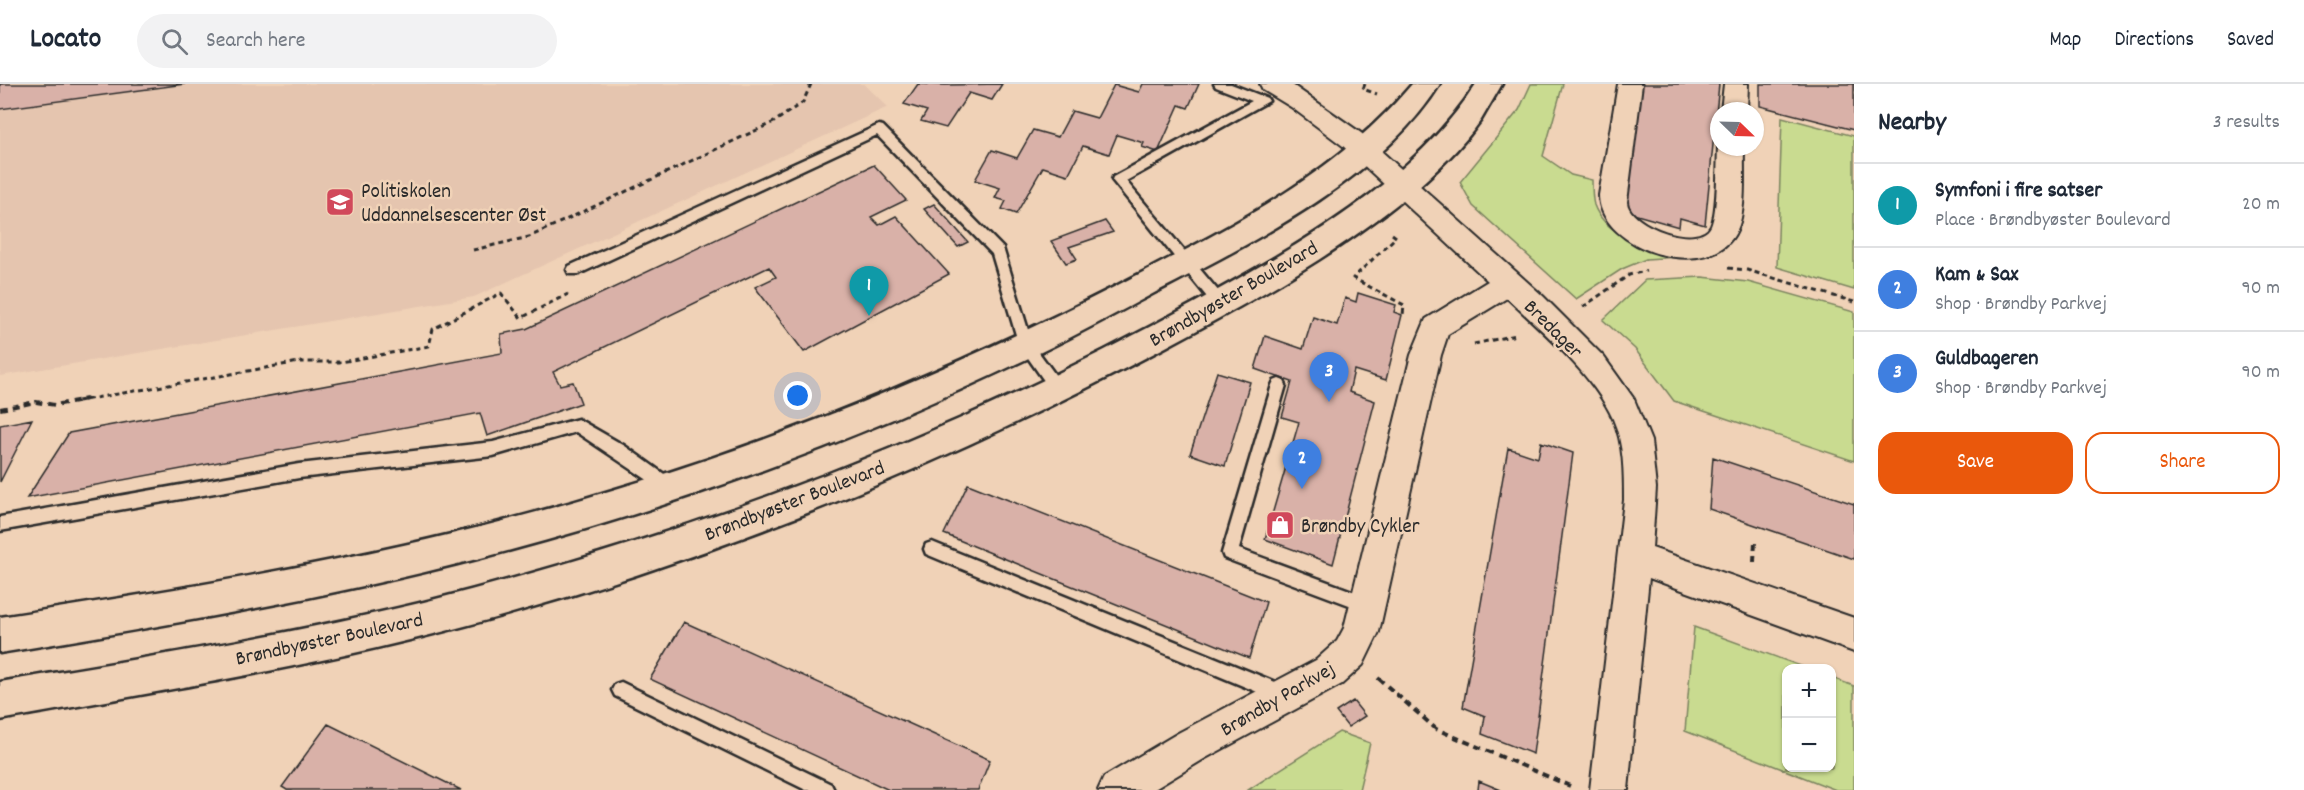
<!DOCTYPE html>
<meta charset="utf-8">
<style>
:root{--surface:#fff;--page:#f2f2f3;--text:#1f2937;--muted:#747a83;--line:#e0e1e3;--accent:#ea580c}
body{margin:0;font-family:Dekko,sans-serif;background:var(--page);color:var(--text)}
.controls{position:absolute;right:18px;bottom:18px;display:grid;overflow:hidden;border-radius:12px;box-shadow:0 2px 4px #0004}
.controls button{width:54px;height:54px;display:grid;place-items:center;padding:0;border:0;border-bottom:2px solid var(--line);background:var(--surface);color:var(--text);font:30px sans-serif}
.compass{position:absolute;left:1710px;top:18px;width:54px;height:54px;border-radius:50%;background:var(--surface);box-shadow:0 2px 4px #0004;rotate:113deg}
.you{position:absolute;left:798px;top:312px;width:21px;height:21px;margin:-15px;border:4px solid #fff;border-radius:50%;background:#1a73e8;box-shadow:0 0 0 9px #1a73e833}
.badge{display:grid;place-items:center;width:39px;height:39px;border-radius:50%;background:var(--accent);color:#fff;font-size:20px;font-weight:700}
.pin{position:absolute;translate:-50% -50px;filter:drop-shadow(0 2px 3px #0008)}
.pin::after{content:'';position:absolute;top:32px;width:21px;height:18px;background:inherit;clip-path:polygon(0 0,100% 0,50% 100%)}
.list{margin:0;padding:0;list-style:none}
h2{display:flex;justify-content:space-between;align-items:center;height:78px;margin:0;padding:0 24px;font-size:26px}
h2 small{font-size:20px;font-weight:400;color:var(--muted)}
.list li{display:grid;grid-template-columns:39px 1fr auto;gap:18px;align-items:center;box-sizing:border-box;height:84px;padding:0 24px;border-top:2px solid var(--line)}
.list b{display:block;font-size:22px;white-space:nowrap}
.list p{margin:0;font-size:20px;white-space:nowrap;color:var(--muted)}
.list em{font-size:20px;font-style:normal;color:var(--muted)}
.actions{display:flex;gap:12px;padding:18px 24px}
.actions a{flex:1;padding:14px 0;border:2px solid var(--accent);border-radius:18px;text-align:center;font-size:21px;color:var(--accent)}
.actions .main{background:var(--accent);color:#fff}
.icon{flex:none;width:33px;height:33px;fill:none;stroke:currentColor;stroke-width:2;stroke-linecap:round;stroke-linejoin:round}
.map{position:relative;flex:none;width:1854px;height:706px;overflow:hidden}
header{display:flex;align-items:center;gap:36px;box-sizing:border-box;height:84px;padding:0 30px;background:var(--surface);border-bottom:2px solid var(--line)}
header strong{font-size:28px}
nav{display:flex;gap:33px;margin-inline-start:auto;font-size:21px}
.search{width:420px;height:54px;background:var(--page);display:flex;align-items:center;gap:15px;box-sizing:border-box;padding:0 21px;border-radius:33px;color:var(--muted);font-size:22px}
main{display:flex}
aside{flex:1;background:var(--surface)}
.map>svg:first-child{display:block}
.built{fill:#e5c5af}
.green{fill:#c9db90;stroke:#7a835e;stroke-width:1.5}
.building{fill:#d9b1a8;stroke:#2b2b2b;stroke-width:1.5}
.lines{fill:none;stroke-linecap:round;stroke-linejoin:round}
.lane-casing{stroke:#2b2b2b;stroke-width:5}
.street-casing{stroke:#2b2b2b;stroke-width:4}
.secondary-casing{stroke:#2b2b2b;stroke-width:5}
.path-far1{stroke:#2b2b2b;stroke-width:3;stroke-dasharray:5 4;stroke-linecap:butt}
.path{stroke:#2b2b2b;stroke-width:4;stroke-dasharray:7 5;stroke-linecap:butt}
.lane{fill:#f0d2b7;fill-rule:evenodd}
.street{fill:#f0d2b7;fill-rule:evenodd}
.secondary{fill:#f0d2b7;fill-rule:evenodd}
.labels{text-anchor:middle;stroke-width:5;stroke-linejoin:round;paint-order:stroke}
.poi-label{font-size:21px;fill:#2b2b2b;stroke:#f0d2b7;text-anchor:start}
.street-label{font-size:21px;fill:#2b2b2b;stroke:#f0d2b7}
</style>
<header>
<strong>Locato</strong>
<div class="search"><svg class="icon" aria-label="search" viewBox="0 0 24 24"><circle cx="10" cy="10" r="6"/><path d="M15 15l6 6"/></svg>Search here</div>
<nav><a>Map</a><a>Directions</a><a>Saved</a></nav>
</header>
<main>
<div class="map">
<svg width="1854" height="706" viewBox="0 0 1854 706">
<rect width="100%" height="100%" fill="#f0d2b7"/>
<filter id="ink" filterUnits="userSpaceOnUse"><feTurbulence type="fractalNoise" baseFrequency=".0167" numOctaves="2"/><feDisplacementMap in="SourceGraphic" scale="12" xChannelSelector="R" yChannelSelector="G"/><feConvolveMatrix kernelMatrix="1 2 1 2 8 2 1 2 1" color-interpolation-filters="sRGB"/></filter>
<g filter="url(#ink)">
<path class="built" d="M0,0H864L888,23L474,213L0,292Z"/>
<path class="green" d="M1531,0H1563L1543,72L1571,91L1592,96C1592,104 1592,114 1594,121C1605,152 1649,164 1678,173L1646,175L1622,185L1576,215L1473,122L1460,98L1519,26Z
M1782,33L1854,52V206L1777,183Z
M1702,193L1748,198L1854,228V377L1674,317L1635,265L1603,236L1645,196Z
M1694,543L1806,584H1786V684H1832V594L1854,602V706H1836L1685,647Z
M1339,648L1370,659L1359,706H1248Z"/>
<path class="building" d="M0,0H185L0,25Z
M918,0L945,1L1002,0L992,16L969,9L946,44L921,37L927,27L904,20Z
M1143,0H1199L1188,24L1179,21L1158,68L1142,63L1144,59L1117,51L1109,70L1083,62L1068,91L1043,83L1016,130L1002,125L1006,117L995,114L1000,104L975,96L992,66L1017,74L1033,46L1058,53L1072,27L1097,34L1114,1L1139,8Z
M1642,0H1719L1705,141L1680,134L1679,143L1623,127Z
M1760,0H1854V46L1760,22Z
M874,81L906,116L871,133L879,141L896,132L949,190L804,268L755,203L776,193L769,183L553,288L560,301L573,298L581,319L487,352L480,329L27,414L69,349L502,269L501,250L526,245Z
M934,120L968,158L958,163L924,125Z
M1105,137L1113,148L1069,163L1077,175L1066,179L1051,157Z
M1358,209L1396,221L1394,228L1402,231L1386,296L1354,286L1349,308L1375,317L1333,480L1265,455L1299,338L1282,333L1292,298L1255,285L1265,252L1303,265L1313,233L1337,241L1345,214L1356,218Z
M1217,288L1250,298L1225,382L1190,370Z
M32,335L0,398V341Z
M1541,358L1573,369L1533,670L1482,650L1485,632L1463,623L1508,364L1538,374Z
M1713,373L1854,420V475L1709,425Z
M968,400L1266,518L1249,574L944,450Z
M684,538L990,676L978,706H889L650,595Z
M1353,617L1365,632L1348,643L1336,628Z
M328,640L461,706H287L282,703Z
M1479,697L1501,706H1478Z"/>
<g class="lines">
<g class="lane-casing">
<path id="lane" d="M1214,0H1231L1267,14L1269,17L1126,97L1225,215L1227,219L1225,223H1215L1112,96L1113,93L1252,17L1216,3Z
M879,41L883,42L1003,164L1032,259L1062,300L1064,304L1062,308H1052L1019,261L992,170L877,51L579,190H569L567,186L569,182Z
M1279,295L1284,297L1286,301L1239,465L1374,515L1376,520L1374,525L1368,528L1224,474L1222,469L1272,301L1274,297Z
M578,335L625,362L674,397L677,402L674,407L669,409L664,407L576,348L493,372L299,394L0,447V433L299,380L493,358Z
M932,458L1290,604L1293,610L1290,616L1284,619L926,470L924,465L926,460Z
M621,598L831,700L834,706H806L615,612L612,606L615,600Z"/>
</g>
<g class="street-casing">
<path id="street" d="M1260,0H1291L1361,49L1543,212L1604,273L1634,315L1651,357L1656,404L1652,464L1854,534V568L1649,494L1628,706H1590L1624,416C1624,389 1624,360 1613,335C1592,289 1543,248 1507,214L1448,250L1441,271L1379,548L1363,581L1342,600L1204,675L1153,706H1098L1104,693L1178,649L1316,576L1337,557L1344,544L1411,271L1426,235L1488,197L1343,62L1291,23L1263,6Z
M1618,0H1642L1627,118C1629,142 1699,167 1711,142C1718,127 1717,81 1718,63L1719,61V63H1744C1743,86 1747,125 1737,146C1713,201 1599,166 1599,111Z
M1724,0H1748L1747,27H1721Z"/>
</g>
<g class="secondary-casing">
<path id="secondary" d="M1412,0H1440C1381,95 1253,158 1156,208C1117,229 1077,251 1037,270C859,356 672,425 481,474C323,515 161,542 0,569V533C162,508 325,482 484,442C704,386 914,305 1116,202C1224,146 1333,94 1412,0Z
M1476,0H1502C1495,12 1488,24 1481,36C1416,128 1264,211 1164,264C929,389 677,490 418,554C280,588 140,611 0,636V598C142,574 284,552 424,518C692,451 954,351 1196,218C1296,163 1414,98 1476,0Z"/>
</g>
<path class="path-far1" d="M1365,0L1363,5L1377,10
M1392,150L1396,153L1353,194L1404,221L1403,231
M473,166L529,153L774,38L803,18L811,0
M1728,184L1747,186L1854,218
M1583,223L1629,191L1646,187
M1474,260L1516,251
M78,317L299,278H341L429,262L433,245L501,209L521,234L568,210"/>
<path class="path" d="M0,325L36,318L55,321L87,315
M1754,478L1755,457
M1378,594L1436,645L1570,702"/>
<use href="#lane" class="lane"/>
<use href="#street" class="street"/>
<use href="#secondary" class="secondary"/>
</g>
</g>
<defs>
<g id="university-square" transform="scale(1.5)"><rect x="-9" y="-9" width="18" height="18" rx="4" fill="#d1495b" stroke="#f0d2b7"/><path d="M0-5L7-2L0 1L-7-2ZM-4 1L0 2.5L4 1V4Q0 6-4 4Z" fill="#fff"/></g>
<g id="shop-square" transform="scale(1.5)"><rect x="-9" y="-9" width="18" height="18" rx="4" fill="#d1495b" stroke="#f0d2b7"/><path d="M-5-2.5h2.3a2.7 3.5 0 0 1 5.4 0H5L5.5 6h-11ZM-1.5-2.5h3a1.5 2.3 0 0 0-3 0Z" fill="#fff"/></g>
</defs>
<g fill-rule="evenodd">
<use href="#university-square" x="340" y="118"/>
<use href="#shop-square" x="1280" y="441"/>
</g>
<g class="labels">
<g class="poi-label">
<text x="361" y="113">Politiskolen<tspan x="361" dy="24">Uddannelsescenter Øst</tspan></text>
<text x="1301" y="448">Brøndby Cykler</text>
</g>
<g class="street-label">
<text transform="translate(1233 209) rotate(-30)" y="7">Brøndbyøster Boulevard</text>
<text transform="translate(1554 244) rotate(45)" y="7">Bredager</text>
<text transform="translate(794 416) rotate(-21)" y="7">Brøndbyøster Boulevard</text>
<text transform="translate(329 554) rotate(-12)" y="7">Brøndbyøster Boulevard</text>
<text transform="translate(1277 614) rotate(-30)" y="7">Brøndby Parkvej</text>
</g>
</g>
</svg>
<div class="controls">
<button>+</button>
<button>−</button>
</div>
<svg class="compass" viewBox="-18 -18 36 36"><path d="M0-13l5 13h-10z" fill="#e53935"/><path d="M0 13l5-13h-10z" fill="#747a83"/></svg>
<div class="you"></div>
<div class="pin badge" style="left:869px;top:232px;background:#0f9aa8">1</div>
<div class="pin badge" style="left:1302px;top:405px;background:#3f7fe0">2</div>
<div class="pin badge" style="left:1329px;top:318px;background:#3f7fe0">3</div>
</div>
<aside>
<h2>Nearby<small>3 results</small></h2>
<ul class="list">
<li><span class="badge" style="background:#0f9aa8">1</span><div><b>Symfoni i fire satser</b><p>Place · Brøndbyøster Boulevard</p></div><em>20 m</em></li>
<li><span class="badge" style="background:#3f7fe0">2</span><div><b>Kam &amp; Sax</b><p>Shop · Brøndby Parkvej</p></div><em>90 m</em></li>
<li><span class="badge" style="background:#3f7fe0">3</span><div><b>Guldbageren</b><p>Shop · Brøndby Parkvej</p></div><em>90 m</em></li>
</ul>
<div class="actions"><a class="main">Save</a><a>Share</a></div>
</aside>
</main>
